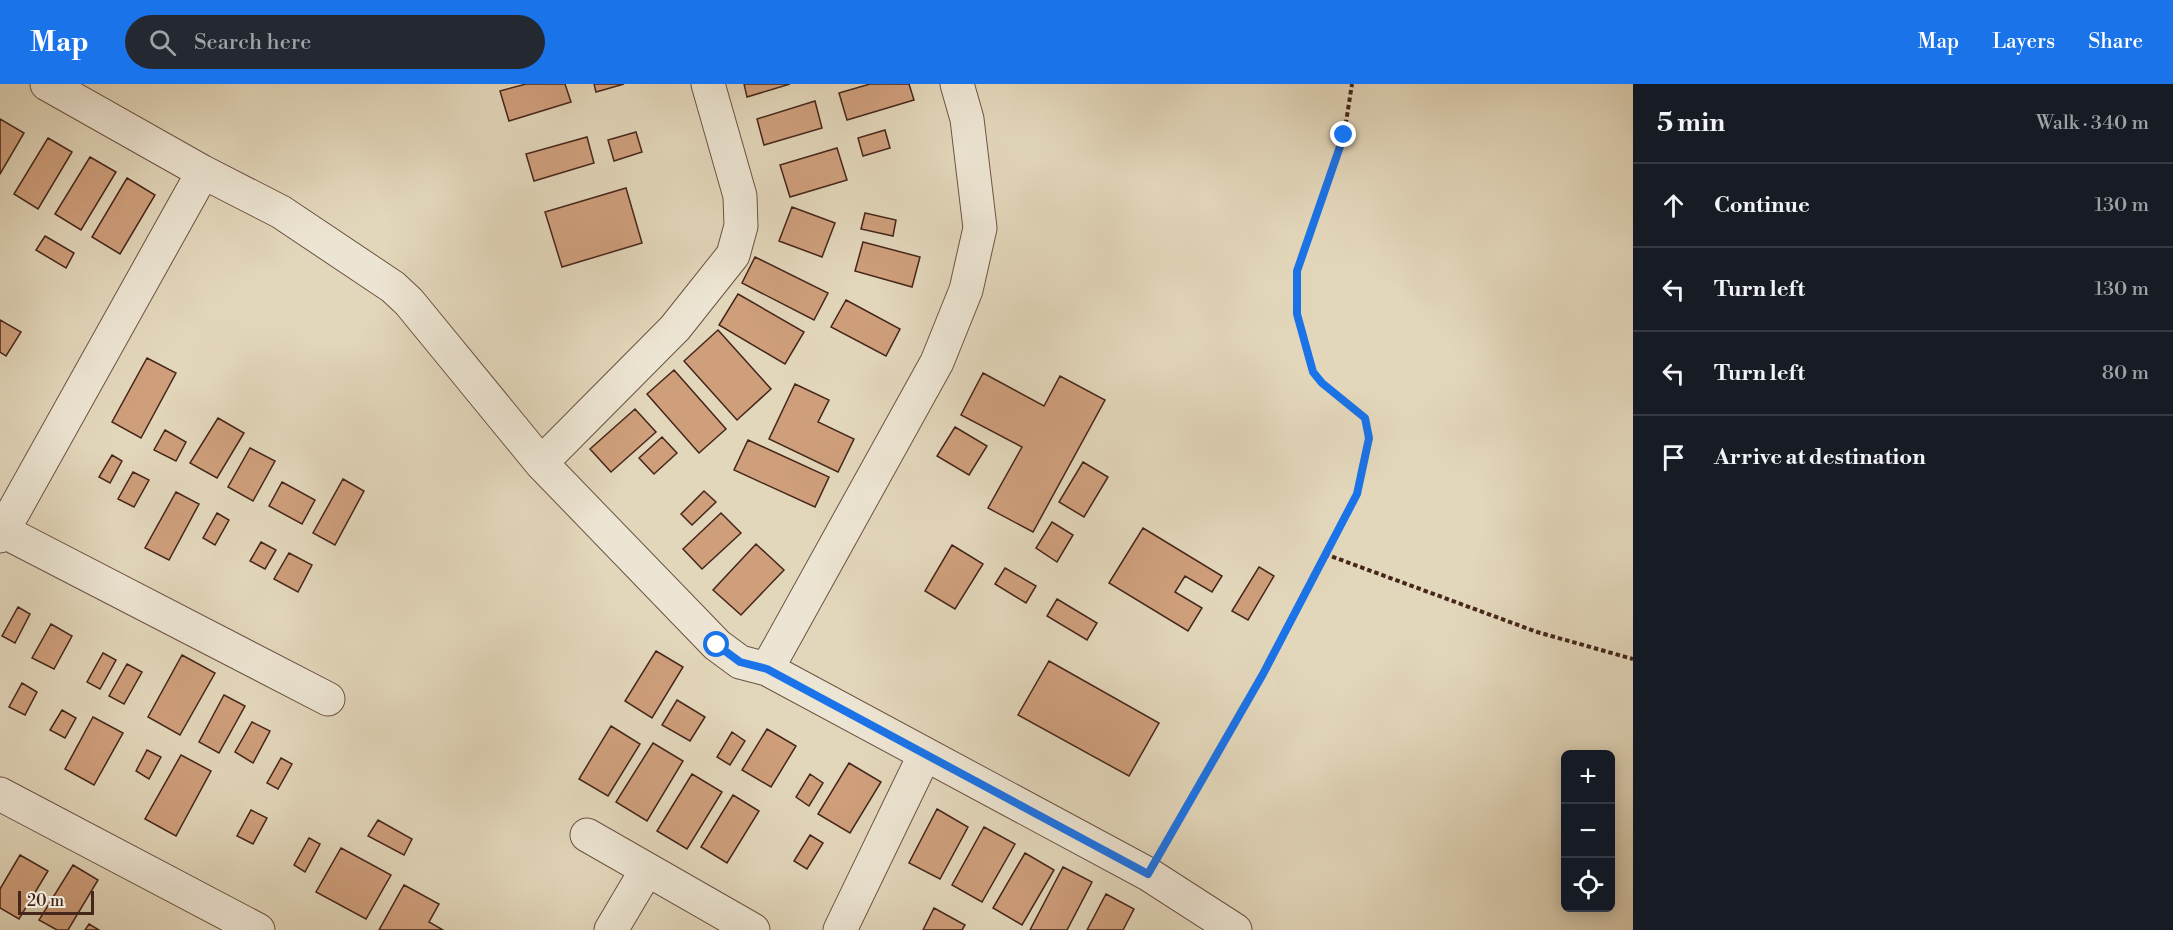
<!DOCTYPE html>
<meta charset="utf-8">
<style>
:root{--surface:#171b24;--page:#242831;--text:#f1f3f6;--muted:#9ea1a6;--line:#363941;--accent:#1a73e8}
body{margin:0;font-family:"Libre Bodoni",serif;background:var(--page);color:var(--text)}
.controls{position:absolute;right:18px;bottom:18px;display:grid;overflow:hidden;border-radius:9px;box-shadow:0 3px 15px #0003}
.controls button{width:54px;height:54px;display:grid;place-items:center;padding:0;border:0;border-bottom:2px solid var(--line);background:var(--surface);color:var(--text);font:30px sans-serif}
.scale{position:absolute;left:18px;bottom:15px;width:76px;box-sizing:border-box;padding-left:6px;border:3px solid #45261b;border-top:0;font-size:16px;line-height:21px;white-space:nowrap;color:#45261b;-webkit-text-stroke:4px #ede5d3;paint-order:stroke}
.stop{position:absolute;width:18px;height:18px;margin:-14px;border:4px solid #1a73e8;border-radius:50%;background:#fff}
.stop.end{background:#1a73e8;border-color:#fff;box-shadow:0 2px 6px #0008}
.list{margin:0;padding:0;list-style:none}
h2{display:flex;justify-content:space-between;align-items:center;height:78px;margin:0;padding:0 24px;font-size:26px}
h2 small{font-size:20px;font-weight:400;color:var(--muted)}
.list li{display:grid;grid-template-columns:39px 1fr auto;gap:18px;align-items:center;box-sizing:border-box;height:84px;padding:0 24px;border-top:2px solid var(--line)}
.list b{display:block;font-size:22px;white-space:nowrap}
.list em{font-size:20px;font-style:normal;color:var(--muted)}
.icon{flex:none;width:33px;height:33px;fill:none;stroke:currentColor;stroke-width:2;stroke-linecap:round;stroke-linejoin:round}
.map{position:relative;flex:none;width:1633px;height:846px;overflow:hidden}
header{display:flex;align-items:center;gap:36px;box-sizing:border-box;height:84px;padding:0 30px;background:var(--accent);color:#fff}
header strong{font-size:28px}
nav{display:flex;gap:33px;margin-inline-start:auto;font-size:21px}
.search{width:420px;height:54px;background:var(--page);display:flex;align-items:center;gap:15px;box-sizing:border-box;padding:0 21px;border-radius:33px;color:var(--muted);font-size:22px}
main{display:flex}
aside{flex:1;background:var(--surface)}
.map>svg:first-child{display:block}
.building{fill:#cf9f7c;stroke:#45261b;stroke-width:1.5}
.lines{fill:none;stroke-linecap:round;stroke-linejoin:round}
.minor-casing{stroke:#6c5243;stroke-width:35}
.path{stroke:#45261b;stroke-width:4;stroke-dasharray:4.5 3;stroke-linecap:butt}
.minor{stroke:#ede5d3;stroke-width:33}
.route{stroke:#1a73e8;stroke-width:8}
</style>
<header>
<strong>Map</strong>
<div class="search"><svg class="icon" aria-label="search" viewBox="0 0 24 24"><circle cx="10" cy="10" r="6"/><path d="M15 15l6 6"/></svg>Search here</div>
<nav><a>Map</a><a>Layers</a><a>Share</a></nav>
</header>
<main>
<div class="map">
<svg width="1633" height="846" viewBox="0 0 1633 846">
<rect width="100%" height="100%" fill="#e3d7bb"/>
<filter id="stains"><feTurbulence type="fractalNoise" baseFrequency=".00333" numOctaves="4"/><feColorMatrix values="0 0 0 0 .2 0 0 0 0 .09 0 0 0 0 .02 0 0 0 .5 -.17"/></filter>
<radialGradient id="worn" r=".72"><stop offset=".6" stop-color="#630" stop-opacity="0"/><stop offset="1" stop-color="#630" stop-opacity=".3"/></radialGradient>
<path class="building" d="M526,0H565L571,18L509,37L500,7Z
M594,0H624L596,8Z
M744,0H790L747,13Z
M870,0H909L914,16L847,36L839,9Z
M815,17L822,44L764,61L757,35Z
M0,35L24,49L0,90Z
M885,46L890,64L863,72L858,54Z
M636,48L642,68L614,77L608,56Z
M587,53L594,79L534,97L526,70Z
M48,54L72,68L38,125L14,110Z
M837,64L847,96L790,113L780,81Z
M90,73L116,88L81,146L55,130Z
M127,94L155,111L120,170L92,153Z
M626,104L642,159L562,183L545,128Z
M792,123L835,139L822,173L779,157Z
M865,129L896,136L893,152L861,145Z
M45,152L74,169L66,184L36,166Z
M863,158L920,173L912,203L855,187Z
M755,173L828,209L814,236L742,199Z
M738,210L804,248L785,280L719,241Z
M846,216L900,245L886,272L831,243Z
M0,236L21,248L6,272L0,268Z
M718,246L771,305L737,336L684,277Z
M147,274L176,289L141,354L112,338Z
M674,286L726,345L699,369L647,310Z
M983,289L1044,322L1060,292L1105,316L1033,448L988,424L1022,363L961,331Z
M795,300L829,316L818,338L854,355L838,388L769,355Z
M635,325L656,348L611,388L590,365Z
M218,334L244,349L217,394L190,379Z
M955,343L987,362L969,391L937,372Z
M165,346L186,358L176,377L154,366Z
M662,353L677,369L654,390L639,374Z
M748,356L829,393L815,423L734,386Z
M250,364L275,377L253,417L228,403Z
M112,371L122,377L110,399L99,393Z
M1083,378L1108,393L1084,433L1059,418Z
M133,388L149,396L134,423L118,415Z
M343,395L364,407L335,461L313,449Z
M282,398L315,416L302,440L269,422Z
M704,407L716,418L692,441L681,430Z
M176,408L199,420L169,476L145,464Z
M217,429L229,436L215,461L203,454Z
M721,429L741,449L702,485L683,465Z
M1052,438L1073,451L1057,478L1036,464Z
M1143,444L1222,492L1212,508L1185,492L1175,508L1202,524L1188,547L1109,499Z
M261,458L276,466L265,485L250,477Z
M756,460L784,486L741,531L713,506Z
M952,461L983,480L955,525L925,507Z
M289,469L312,481L298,508L274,495Z
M1259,483L1274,492L1248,536L1232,527Z
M1005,484L1036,502L1026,519L995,500Z
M1057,515L1097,539L1087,556L1047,532Z
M18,523L30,530L15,559L2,552Z
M51,540L72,552L54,585L32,574Z
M656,567L683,583L652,634L625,617Z
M103,569L116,576L100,605L87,598Z
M182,571L215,589L180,651L148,633Z
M1049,577L1159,639L1129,692L1018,631Z
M127,580L142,588L124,620L109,612Z
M22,599L37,608L25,631L9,623Z
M224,611L245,622L219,669L199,658Z
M677,616L705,633L690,657L662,641Z
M62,626L76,634L65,654L50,646Z
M93,633L123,649L94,701L65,685Z
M252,638L270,647L253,679L235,668Z
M611,642L640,660L608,712L579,695Z
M767,645L796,662L771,703L742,686Z
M732,648L745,657L730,681L717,673Z
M653,659L683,677L647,737L616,718Z
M147,666L161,673L149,695L136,687Z
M181,671L211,687L176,752L145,735Z
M281,674L292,680L278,705L267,699Z
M849,679L881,698L850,749L818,730Z
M692,690L722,708L687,765L657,747Z
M810,690L823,699L809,722L796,713Z
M733,711L759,727L727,779L701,763Z
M937,725L968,743L940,795L909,779Z
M251,726L267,734L253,760L237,752Z
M378,736L412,755L404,771L368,752Z
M984,743L1015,760L982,818L952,801Z
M810,751L823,759L807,785L794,777Z
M309,754L320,760L305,788L294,781Z
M341,764L391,791L366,835L316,808Z
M1025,769L1054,786L1022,841L993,824Z
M20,771L48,787L19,835L0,824V805Z
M73,781L98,796L68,846H57L39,836Z
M1063,783L1092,798L1067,846H1030Z
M404,801L439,820L429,838L443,846H379Z
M1106,810L1134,825L1123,846H1087Z
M934,824L965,841L962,846H923Z
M89,840L99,846H85Z"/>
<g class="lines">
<g class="minor-casing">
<path id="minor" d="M47,0L203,88L281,128L393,203L409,218L541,379L717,561L740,578L767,585L1148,790L1235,846
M541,379L675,244L733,171L741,142L740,112L708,0
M3,447L328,615
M0,452L203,88
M767,585L937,278L966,206L980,144L967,35L957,0
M0,710L258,846
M587,751L753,846
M611,846L646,787
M840,846L925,670"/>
</g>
<path class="path" d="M1325,470L1537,548L1633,575
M1163,765L1263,590L1357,410L1369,354L1365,334L1322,299L1313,288L1297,230V187L1344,51L1352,0"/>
<use href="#minor" class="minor"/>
</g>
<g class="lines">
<path class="route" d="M717,561L740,578L767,585L1148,790L1263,590L1357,410L1369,354L1365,334L1322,299L1313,288L1297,230V187L1344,51"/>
</g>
<rect width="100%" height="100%" filter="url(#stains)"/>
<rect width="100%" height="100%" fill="url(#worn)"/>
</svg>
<div class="controls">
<button>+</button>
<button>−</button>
<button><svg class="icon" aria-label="locate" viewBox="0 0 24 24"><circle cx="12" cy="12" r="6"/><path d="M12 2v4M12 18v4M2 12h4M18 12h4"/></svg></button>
</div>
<div class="scale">20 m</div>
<div class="stop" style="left:717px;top:561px"></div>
<div class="stop end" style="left:1344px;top:51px"></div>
</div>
<aside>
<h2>5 min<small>Walk · 340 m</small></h2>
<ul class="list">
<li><svg class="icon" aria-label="ahead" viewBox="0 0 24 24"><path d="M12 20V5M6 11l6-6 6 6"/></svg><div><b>Continue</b></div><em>130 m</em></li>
<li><svg class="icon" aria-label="left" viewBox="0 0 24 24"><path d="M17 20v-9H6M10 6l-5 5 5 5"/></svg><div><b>Turn left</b></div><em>130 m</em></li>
<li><svg class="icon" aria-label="left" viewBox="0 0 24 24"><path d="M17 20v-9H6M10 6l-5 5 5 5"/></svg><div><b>Turn left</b></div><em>80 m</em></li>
<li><svg class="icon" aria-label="arrive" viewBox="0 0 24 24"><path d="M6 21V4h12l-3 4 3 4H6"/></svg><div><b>Arrive at destination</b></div></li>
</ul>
</aside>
</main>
